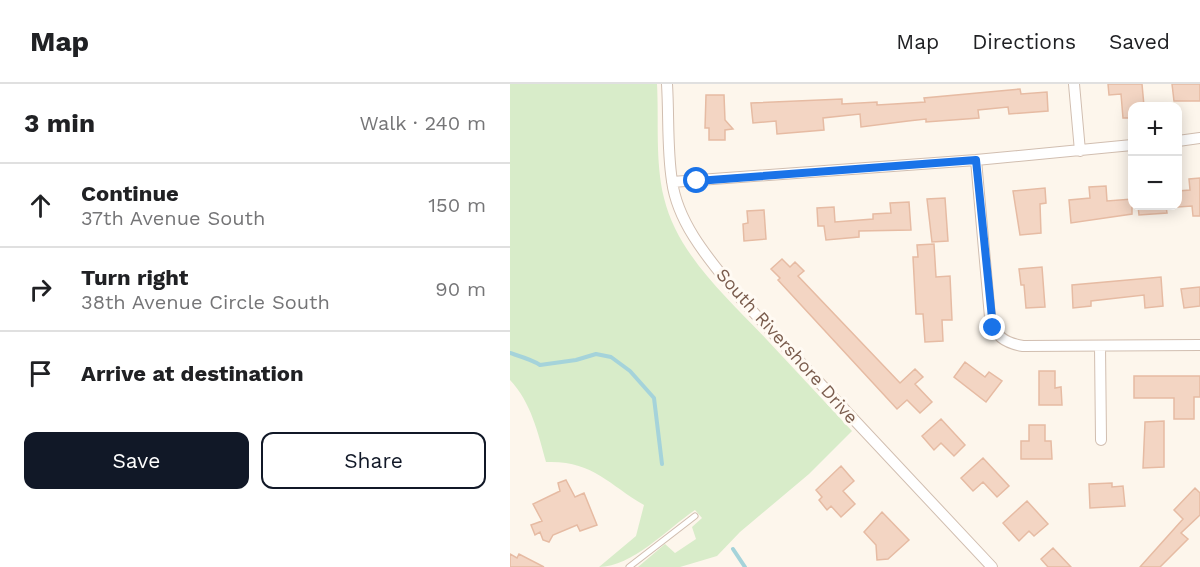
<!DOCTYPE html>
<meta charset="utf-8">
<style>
:root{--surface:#fff;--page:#f2f2f2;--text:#202124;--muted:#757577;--line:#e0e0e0;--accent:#111827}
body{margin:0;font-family:"Work Sans",sans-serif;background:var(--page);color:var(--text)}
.controls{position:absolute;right:18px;top:18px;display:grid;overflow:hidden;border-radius:12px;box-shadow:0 3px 15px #0003}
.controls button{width:54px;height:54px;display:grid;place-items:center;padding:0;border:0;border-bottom:2px solid var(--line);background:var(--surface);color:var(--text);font:30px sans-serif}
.stop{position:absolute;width:18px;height:18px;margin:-14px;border:4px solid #1a73e8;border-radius:50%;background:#fff}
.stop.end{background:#1a73e8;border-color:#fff;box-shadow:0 2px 6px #0008}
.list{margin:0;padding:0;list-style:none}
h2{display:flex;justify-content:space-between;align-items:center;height:78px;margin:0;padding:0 24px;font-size:26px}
h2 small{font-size:20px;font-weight:400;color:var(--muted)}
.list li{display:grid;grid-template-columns:39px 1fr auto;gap:18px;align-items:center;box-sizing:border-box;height:84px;padding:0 24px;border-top:2px solid var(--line)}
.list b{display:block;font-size:22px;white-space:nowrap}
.list p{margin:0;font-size:20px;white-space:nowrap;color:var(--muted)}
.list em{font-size:20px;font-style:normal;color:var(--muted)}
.actions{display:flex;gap:12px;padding:18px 24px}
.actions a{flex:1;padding:14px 0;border:2px solid var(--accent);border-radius:12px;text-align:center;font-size:21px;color:var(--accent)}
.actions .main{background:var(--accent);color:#fff}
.icon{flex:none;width:33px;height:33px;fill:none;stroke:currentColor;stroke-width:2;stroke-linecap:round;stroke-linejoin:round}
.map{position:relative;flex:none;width:690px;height:483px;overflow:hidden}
header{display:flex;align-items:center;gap:36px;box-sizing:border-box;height:84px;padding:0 30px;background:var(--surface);border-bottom:2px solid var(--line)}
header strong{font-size:28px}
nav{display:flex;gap:33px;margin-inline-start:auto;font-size:21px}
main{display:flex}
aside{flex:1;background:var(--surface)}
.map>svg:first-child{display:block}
.green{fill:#d8ecc9}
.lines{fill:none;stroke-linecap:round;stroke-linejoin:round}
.stream{stroke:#a5d3da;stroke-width:4}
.building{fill:#f3d5c3;stroke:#e6bba3;stroke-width:1.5}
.lane-casing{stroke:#d1beb0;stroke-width:7}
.street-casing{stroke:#d1beb0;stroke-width:12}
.lane{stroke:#fff;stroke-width:5}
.street{stroke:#fff;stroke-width:10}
.route{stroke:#1a73e8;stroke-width:8}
.labels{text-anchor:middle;stroke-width:6;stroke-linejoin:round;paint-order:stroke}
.street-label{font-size:18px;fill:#7a5c4d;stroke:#fffaf3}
</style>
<header>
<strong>Map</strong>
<nav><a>Map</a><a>Directions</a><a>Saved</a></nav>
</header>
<main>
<aside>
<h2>3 min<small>Walk · 240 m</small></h2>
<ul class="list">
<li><svg class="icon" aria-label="ahead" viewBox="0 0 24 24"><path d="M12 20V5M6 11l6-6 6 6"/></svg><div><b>Continue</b><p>37th Avenue South</p></div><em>150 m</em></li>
<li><svg class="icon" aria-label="right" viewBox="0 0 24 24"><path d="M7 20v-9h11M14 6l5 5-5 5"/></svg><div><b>Turn right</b><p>38th Avenue Circle South</p></div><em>90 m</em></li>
<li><svg class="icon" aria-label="arrive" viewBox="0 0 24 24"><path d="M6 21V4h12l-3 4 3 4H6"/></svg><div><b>Arrive at destination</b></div></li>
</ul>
<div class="actions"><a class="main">Save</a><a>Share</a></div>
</aside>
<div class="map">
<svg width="690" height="483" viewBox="0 0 690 483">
<rect width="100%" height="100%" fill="#fdf6ec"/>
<path class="green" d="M0,0H147C149,37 145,77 154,114C168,172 219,215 258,257C286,287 314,317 342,347L299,390L230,448L207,472L170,483H128L155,460L165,469L186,455L182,443L192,434L185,426C157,445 122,483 89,483L126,452L134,421C98,400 82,376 36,378C28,349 21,318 0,296Z"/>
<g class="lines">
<path class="stream" d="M0,269C9,272 23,276 30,281L66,276L86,270L101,273L120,287L144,314L152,380
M223,465L235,483"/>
</g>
<path class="building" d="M598,0H632L634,22H622V34H613L611,10L599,11Z
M662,0H690V17H664Z
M510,5L511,10L537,8L538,27L499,30L498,23L468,26L469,34L416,38V35L398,37L351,43L350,30L313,34L314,46L267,50L266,37L243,39L241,19L332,15V20L367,18V21L384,20L415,18L414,14Z
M196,11H214L215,36L223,45L215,46V56H199V44H195Z
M690,94V132H683L682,122L668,123V107L680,106L679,95Z
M596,102L597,117L622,115V130L561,139L559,116L580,114L579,103Z
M535,104L536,119L530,120L531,149L510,151L503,107Z
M435,114L438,157L422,158L417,115Z
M399,118L401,146L349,147V153L316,156L314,142H308L307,124L324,123L325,138L363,135V130L381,129L380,119Z
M628,122H656L657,129L629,131Z
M254,126L256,155L234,157L233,140L238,139L237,127Z
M424,160L426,193L440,192L442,236H432L433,257L415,258L413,230H406L403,173H408L407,161Z
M272,175L280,183L285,178L294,187L288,192L390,299L405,285L413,293L405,300L422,318L410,329L397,316L387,325L268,196L270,194L261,185Z
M532,183L535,223L516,224L514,201H511L509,185Z
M651,193L653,222L635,224L634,211L581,217V222L563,224L562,201Z
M690,203V222L674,224L671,205Z
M455,278L475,293L479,288L492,297L476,318L444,293Z
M529,287H545V304L551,303L552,321H529Z
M624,292H690V313H684V335H664V314H624Z
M431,335L455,361L444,372L431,359L424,366L412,352Z
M654,337V383L633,384L635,338Z
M519,341H535V357H541L542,375H511V357H519Z
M473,374L499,402L487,413L473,398L463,407L451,394Z
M331,382L344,397L333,407L345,420L331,433L321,422L317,426L309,416L312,413L306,406Z
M56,396L65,413L74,409L87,441L70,447L67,441L43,451L39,458L33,456L30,448L25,451L21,441L32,437L23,420L50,407L48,399Z
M602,399V403L613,402L615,422L580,424L579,400Z
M685,404L690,409V431L671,449L678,455L650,483H630L673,435L664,426Z
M517,417L538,440L524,452L519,447L509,457L493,439Z
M372,428L399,456L378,475L367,476L366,461L354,448Z
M543,464L561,483H538L531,475Z
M0,470L7,474L9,470L34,483H0Z"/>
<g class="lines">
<g class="lane-casing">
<path id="lane" d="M119,483L185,432"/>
</g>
<g class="street-casing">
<path id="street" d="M157,0C159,32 157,66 162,97C168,143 205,182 232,216L482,483
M564,0L570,67
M668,57L690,54
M466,76L480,233C484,252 495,259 513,262L690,261
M162,98L466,76L622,61
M590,262L591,356"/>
</g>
<use href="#lane" class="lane"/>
<use href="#street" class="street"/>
</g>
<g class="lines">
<path class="route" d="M187,97L466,76L483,244"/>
</g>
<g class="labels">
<g class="street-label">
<text transform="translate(277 262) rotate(48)" y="6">South Rivershore Drive</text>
</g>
</g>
</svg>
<div class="controls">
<button>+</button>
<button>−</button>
</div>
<div class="stop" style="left:187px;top:97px"></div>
<div class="stop end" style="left:483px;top:244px"></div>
</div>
</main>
